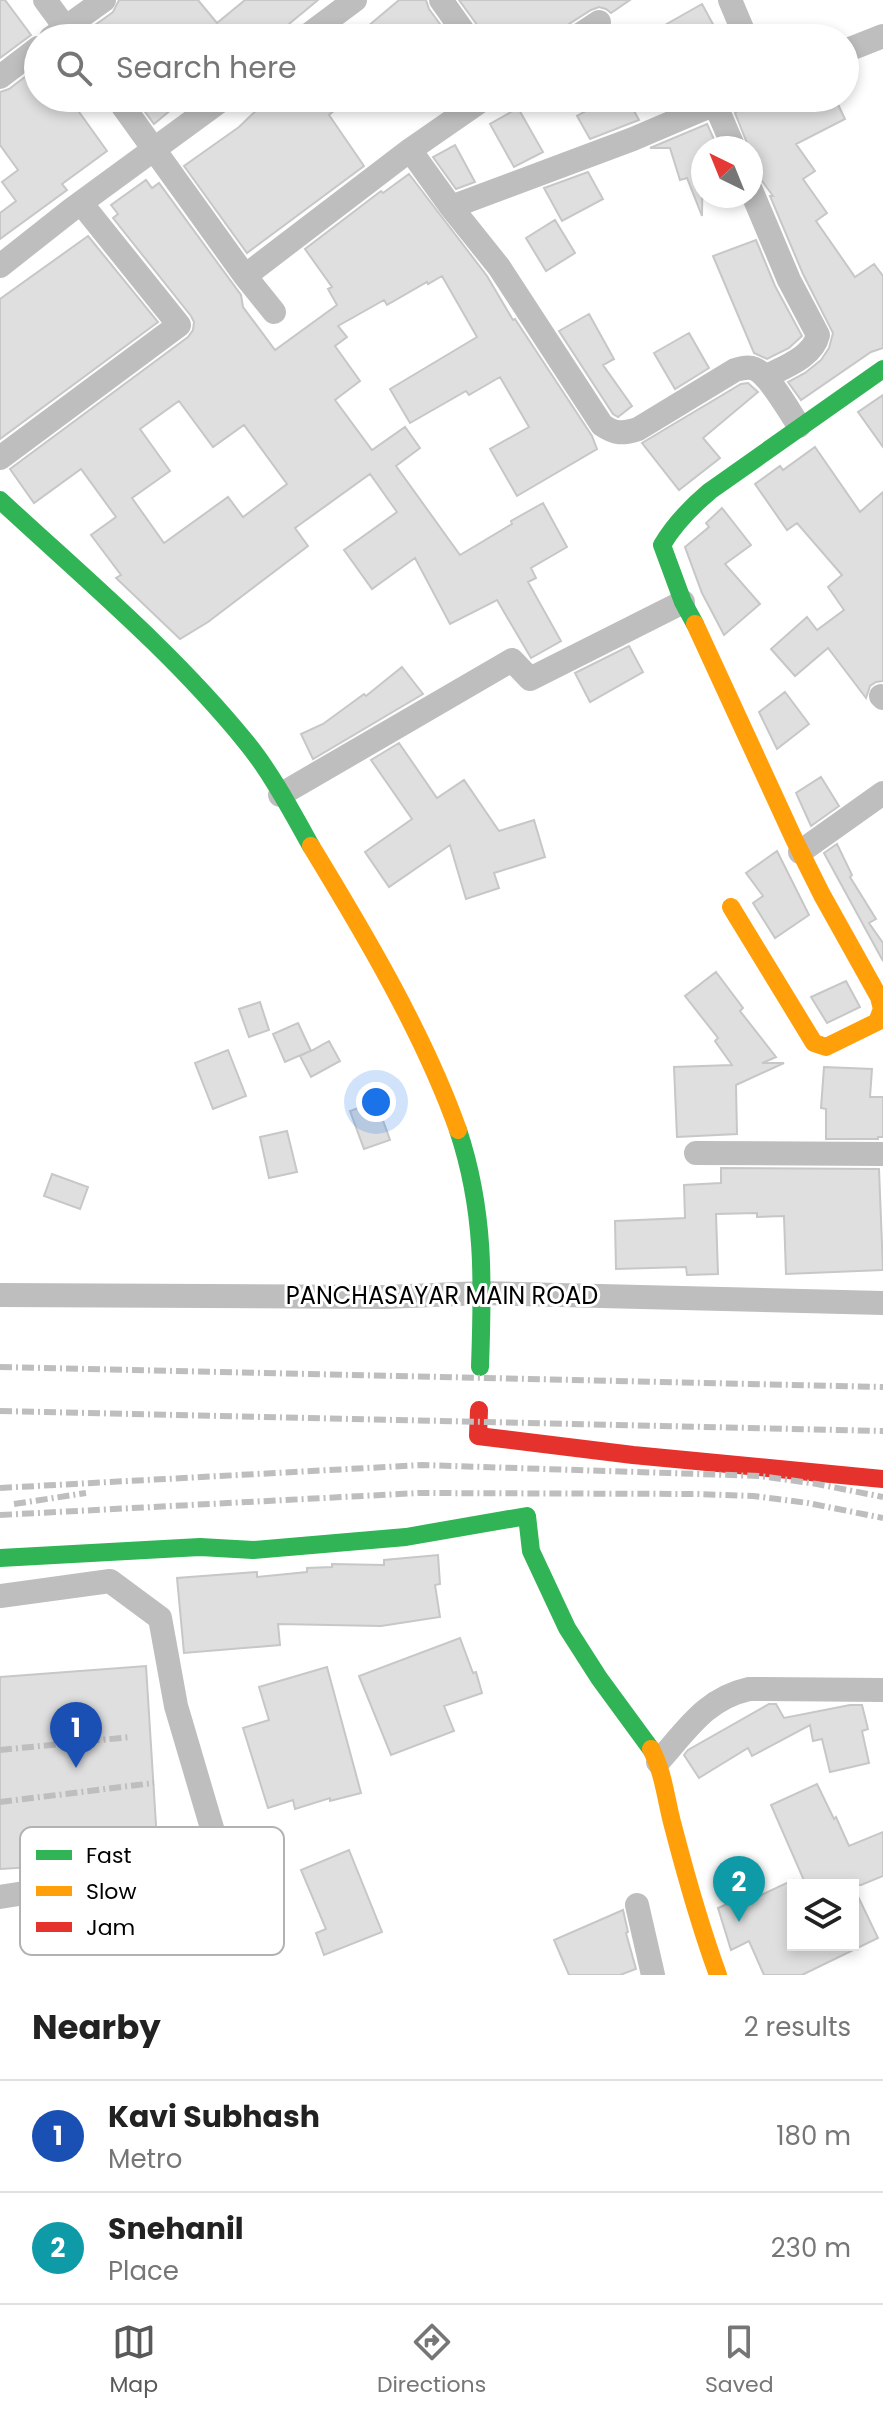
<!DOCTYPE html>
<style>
:root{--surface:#fff;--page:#f6f6f6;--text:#222;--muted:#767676;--line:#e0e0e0;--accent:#595959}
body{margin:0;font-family:Poppins,sans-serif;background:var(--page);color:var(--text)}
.controls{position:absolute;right:24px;bottom:24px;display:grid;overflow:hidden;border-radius:0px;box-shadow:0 4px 12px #0003}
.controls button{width:72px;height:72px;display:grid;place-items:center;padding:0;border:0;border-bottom:2px solid var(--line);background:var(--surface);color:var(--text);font:40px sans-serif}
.compass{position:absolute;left:691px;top:136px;width:72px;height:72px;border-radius:50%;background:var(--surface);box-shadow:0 4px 12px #0003;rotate:317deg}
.you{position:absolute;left:376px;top:1102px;width:28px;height:28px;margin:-20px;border:6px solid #fff;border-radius:50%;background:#1a73e8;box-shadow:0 0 0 12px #1a73e833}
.badge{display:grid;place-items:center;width:52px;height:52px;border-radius:50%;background:var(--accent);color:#fff;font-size:26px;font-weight:700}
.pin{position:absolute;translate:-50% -66px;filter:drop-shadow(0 2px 4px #0008)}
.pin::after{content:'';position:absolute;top:42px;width:28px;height:24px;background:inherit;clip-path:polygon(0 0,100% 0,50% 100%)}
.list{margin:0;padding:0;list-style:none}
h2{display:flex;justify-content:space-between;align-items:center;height:104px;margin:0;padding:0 32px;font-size:34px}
h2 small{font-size:26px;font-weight:400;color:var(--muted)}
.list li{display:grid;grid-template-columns:52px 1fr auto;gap:24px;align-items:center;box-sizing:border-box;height:112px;padding:0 32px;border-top:2px solid var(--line)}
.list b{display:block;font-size:30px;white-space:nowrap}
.list p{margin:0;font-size:26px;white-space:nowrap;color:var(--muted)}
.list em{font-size:26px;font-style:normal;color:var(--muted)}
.icon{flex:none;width:44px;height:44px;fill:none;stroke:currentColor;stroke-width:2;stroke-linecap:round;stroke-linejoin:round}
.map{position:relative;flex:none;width:883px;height:1975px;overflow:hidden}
.search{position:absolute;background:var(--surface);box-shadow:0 4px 12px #0003;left:24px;right:24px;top:24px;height:88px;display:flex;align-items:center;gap:20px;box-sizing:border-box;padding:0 28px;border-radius:44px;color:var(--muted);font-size:30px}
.sheet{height:328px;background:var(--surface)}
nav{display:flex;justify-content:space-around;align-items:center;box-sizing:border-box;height:112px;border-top:2px solid var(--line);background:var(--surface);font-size:22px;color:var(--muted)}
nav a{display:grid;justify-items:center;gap:4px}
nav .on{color:var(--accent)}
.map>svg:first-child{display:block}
.building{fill:#dfdfdf;stroke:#c7c7c7;stroke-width:2;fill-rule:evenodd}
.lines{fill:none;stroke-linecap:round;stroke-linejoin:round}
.street{stroke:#bebebe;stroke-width:24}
.fast{stroke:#30b455;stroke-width:18}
.slow{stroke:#ff9f0a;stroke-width:18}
.jam{stroke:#e5322d;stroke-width:18}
.rail{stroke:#bebebe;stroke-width:6;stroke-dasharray:12 4 2 4;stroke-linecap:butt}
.labels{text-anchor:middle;stroke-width:6;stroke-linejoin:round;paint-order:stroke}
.street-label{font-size:24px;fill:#000;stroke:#fff}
.key{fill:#fff;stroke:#b2b2b2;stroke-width:2}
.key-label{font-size:22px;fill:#000}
</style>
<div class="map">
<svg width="883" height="1975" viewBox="0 0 883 1975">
<rect width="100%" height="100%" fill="#fff"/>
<path class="building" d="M0,0H5L31,35L0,58Z
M119,0H198L217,23L245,0H318L272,38H100L91,28L113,12Z
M399,0H426L429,9L440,24L423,38H354Z
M459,0H630L611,13L606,9L599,7L591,10L566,26L560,38H483L480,29Z
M702,4L715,28L698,38H642Z
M38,67V98H69L107,151L62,184L67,190L0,239V213L16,201L2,182L18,170L0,145V92L9,89Z
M135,98H185L154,124Z
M269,98H349L329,115L364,166L247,253L184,166L239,127Z
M609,98H627L639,120L590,139L577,116Z
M744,98H835L845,119L796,144L815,171L803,179L827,213L816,221L855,277L874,264L883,276V348L871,352L801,400L788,382L805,373L821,360L829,348L833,333L803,274L770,196H773L757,174L751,157V148H749L735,113L741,108Z
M518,108L543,152L514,167L490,124Z
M707,124L718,148H703L702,216L687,178L680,180L670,148H650Z
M455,145L475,182L456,189L433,157Z
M588,172L603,199L562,221L544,188Z
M409,174L487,276L513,320L515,319L592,436L597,449L517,496L490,449L529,427L500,377L469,395L466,391L410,423L390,389L477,337L442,276L428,284L427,282L387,305L384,300L338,326L347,337L335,346L360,381L335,400L372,450L405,427L420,448L396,466L460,555L512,524L511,521L543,503L567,547L531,568L536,578L528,582L561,641L531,658L497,600L450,624L415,558L372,589L344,550L397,512L370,474L295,528L308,546L208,622L180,639L116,578L121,575L91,535L116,517L81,469L34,503L10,469L188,337L193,330L194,322L191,316L113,218L118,214L111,205L146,180L152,188L159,183L241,295L243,307L275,350L337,305L328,289L332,287L305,249L381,191L383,193ZM179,401L213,447L244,425L287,484L243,517L228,497L164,543L132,498L170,471L140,429Z
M555,220L575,253L546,271L526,238Z
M88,236L158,322L0,439V299Z
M756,240L775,286L802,336L789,348L767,359L754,353L713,256Z
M589,314L614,359L603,365L632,406L618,417L613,414L559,331Z
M689,333L709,368L675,389L654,353Z
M748,383L758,392L703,438L720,458L679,490L642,443L741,384Z
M883,395V447L858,412Z
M815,447L860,512L883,492V681L876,682L870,686L866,698L828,648L795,676L771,649L807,617L817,630L844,610L828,587L842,575L797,523L787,530L755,484L780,466L783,470Z
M722,508L751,545L725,564L760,604L724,635L702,593L685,547L709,527L706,523Z
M629,646L643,672L590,702L575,673Z
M402,667L423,694L313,759L301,734L323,724L364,694L366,696Z
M785,692L809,724L777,749L759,712Z
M399,743L437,798L464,780L499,831L534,820L545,857L494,873L499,888L466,899L450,845L389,887L365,852L412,819L371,760Z
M821,777L839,806L811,826L796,793Z
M837,844L852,875L850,877L876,919L869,923L883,943V961L824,853Z
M777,851L809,915L775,938L753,903L763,896L746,873Z
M716,972L743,1008L740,1011L776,1057L762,1063H784L736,1085L737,1134L677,1137L674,1067L732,1065L715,1041L718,1038L685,996Z
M846,981L860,1007L827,1023L811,997Z
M260,1002L269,1030L249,1037L239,1009Z
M298,1023L311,1051L329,1041L340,1061L311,1077L300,1056L310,1051L285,1062L273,1034Z
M228,1050L246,1096L213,1109L195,1063Z
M824,1067L872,1069L870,1097H883V1137H878V1139H826V1109L821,1108Z
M376,1101L390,1140L364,1149L350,1111Z
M287,1131L297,1172L269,1178L260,1137Z
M721,1168L879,1169L883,1270L786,1274L784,1216L757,1217V1213L716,1214L718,1274L687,1275L686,1267L616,1269L615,1221L685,1218L684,1185L721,1183Z
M52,1174L88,1187L80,1209L44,1196Z
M438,1555L440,1584L435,1585L440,1617L381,1626L278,1624L280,1645L184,1653L177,1578L257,1572V1577L307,1572V1568L332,1567V1564L384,1565V1560Z
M460,1638L473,1673L476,1672L482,1693L444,1706L454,1731L391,1755L359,1676Z
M146,1666L158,1857L131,1861L0,1869V1677Z
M327,1667L361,1793L330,1801V1798L295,1809L293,1800L268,1808L243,1728L269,1720L259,1687Z
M769,1704H776L784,1718L850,1705H862L868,1729L862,1731L869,1763L830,1772L822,1739L813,1741L810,1725L752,1756L748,1748L699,1778L684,1755L688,1750Z
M817,1784L834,1819L836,1817L849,1846L883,1832V1876L861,1885H806L771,1805Z
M349,1850L382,1932L324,1955L316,1933L326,1929L301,1870Z
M793,1880V1945H853V1886L878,1938L802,1975H764L749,1941L731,1950L718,1908L751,1893L753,1899Z
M623,1910L628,1932L626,1933L636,1969L620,1975H569L554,1940Z"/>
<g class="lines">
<path class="street" d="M45,0L73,38
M441,0L468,38
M730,0L746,38
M51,38L104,0
M304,38L355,0
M575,38L599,22
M845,51L883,36
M0,77L38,48
M117,98L245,276L410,150L485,98
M729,99L715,104L734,148
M410,150L451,207L499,267L602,425C615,434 623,434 638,429L735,370C742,368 748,366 755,369C770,376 789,411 799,426
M751,190L789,280L818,335C813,357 784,367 765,377
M451,207L633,139L715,104
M0,266L71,210L224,98
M245,276L274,312
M0,458L179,325L81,203
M881,696L883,698
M280,795L512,660L530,679L683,602
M800,852L883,793
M696,1153L883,1154
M0,1295L385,1297L482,1293L883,1303
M0,1596L110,1581L160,1618L176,1706L222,1862L0,1897
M658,1762C687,1730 705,1699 749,1689L883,1690
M637,1905L653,1975"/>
<path class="fast" d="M0,500C84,578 173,652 246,742C270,771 292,812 311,846
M695,624L683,602L662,545C675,523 691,507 710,491L883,369
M458,1130C485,1211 483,1282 480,1367
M0,1558L200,1547L253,1550L406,1537L527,1516L531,1551L567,1628L599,1678L651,1749"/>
<path class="slow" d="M695,624L794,839L822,895L879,997L882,1009L877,1022L826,1047L814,1043L731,907
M311,846C364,933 424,1034 458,1130
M651,1749C664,1773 666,1801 673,1826C686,1876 700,1926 718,1975"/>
<path class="jam" d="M479,1410L478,1436L633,1455L883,1479"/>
<path class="rail" d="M0,1367L883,1387
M0,1411L883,1431
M0,1488L422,1465L760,1476L817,1484L883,1497
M14,1504L86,1493
M0,1515L419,1493L697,1494L753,1496L808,1503L883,1518
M0,1750L131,1737
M0,1802L154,1783"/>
</g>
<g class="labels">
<g class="street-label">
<text x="442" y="1304">PANCHASAYAR MAIN ROAD</text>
</g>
</g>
<rect x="20" y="1827" width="264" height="128" rx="12" class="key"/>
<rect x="36" y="1850" width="36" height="10" fill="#30b455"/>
<rect x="36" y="1886" width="36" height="10" fill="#ff9f0a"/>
<rect x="36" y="1922" width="36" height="10" fill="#e5322d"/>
<g class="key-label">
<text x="86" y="1863">Fast</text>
<text x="86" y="1899">Slow</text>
<text x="86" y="1935">Jam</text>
</g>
</svg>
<div class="controls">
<button><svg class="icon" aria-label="layers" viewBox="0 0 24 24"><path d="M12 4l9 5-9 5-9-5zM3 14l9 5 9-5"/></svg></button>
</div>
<svg class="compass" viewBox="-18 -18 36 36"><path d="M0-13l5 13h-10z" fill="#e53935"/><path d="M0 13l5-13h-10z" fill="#767676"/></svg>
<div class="you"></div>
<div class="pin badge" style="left:76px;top:1768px;background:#1a4fb4">1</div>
<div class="pin badge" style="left:739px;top:1922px;background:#0f9aa8">2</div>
<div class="search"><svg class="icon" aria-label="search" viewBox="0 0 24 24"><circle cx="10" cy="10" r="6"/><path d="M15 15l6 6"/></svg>Search here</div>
</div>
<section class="sheet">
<h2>Nearby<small>2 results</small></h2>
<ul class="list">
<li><span class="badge" style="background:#1a4fb4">1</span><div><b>Kavi Subhash</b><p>Metro</p></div><em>180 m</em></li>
<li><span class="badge" style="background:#0f9aa8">2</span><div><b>Snehanil</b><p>Place</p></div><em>230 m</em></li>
</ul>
</section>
<nav>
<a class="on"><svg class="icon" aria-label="map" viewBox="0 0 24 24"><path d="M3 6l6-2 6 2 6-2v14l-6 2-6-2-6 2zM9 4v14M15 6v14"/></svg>Map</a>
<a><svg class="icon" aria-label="directions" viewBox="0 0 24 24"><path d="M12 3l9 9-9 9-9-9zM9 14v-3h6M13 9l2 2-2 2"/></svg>Directions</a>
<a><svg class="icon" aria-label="saved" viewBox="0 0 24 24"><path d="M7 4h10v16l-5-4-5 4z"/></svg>Saved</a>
</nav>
